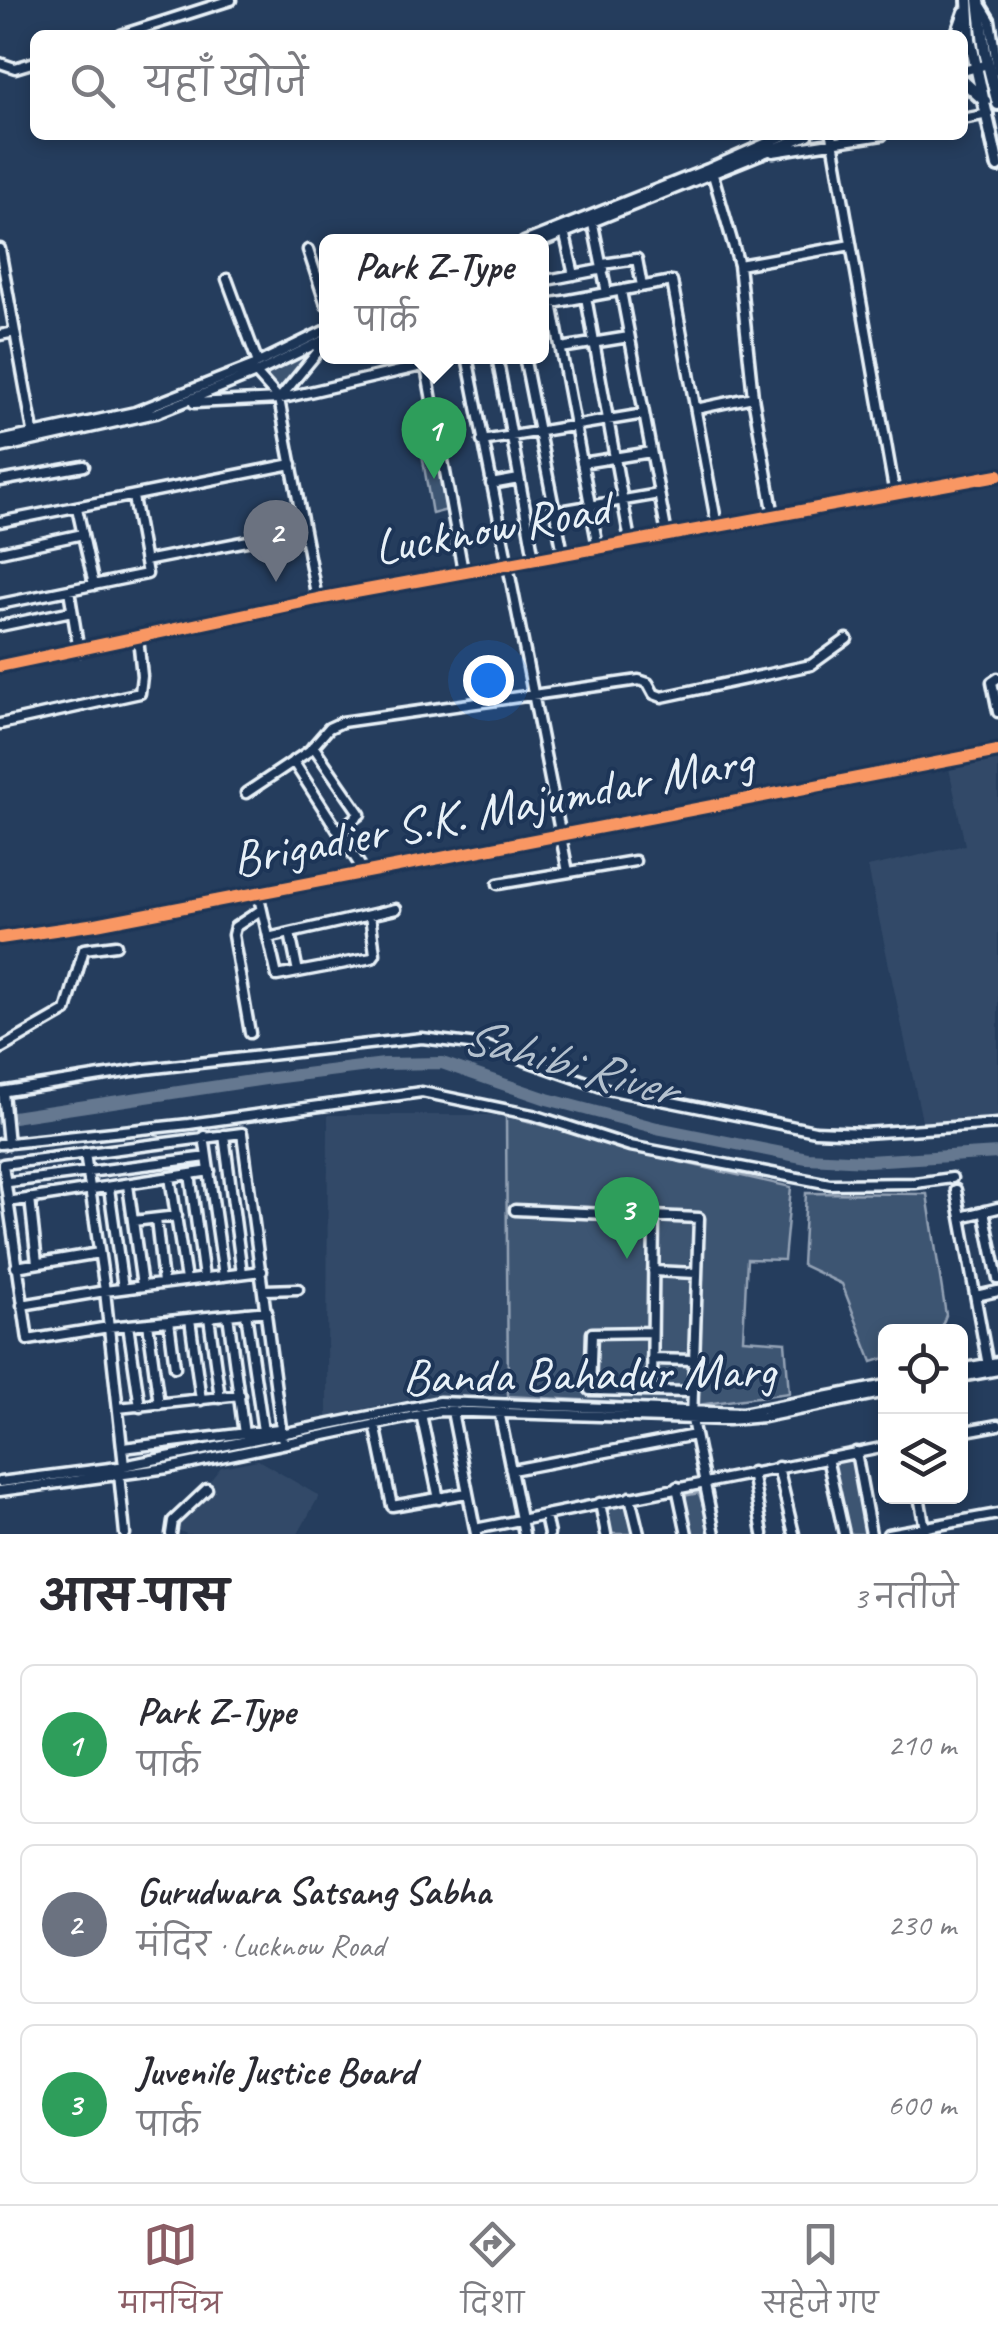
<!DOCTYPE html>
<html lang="hi">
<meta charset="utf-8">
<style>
:root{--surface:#fff;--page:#f7f7f7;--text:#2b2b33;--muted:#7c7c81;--line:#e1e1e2;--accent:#8a5d65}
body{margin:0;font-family:Caveat,"Playpen Sans Deva",sans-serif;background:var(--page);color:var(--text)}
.controls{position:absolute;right:30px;bottom:30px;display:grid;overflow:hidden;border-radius:15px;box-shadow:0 5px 15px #0003}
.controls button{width:90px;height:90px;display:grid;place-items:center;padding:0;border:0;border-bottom:2px solid var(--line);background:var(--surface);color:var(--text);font:50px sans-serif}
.you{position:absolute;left:488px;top:680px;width:35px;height:35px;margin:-25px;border:8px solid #fff;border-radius:50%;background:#1a73e8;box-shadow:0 0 0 15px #1a73e833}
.badge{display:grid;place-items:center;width:65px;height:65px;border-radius:50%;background:var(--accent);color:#fff;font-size:32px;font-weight:700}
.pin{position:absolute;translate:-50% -82px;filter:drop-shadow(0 2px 5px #0008)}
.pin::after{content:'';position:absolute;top:52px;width:35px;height:30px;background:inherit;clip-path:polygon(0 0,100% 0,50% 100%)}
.popup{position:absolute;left:319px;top:234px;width:230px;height:130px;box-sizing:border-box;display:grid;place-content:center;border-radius:15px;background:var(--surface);filter:drop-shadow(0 2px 8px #0005);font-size:32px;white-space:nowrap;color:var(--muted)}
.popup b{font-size:38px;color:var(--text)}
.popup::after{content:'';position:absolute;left:50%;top:100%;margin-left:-20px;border:20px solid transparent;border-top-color:var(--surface)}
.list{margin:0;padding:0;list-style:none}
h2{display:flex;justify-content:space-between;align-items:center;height:130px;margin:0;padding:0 40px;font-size:42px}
h2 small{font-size:32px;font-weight:400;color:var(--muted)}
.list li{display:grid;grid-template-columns:65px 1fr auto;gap:30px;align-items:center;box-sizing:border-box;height:160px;margin:0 20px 20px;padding:0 20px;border:2px solid var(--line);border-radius:15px}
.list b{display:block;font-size:38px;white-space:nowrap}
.list p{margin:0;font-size:32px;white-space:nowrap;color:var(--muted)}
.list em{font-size:32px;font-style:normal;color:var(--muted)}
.icon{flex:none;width:55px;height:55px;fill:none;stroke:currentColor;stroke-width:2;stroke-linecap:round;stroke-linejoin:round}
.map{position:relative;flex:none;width:998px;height:1534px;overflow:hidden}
.search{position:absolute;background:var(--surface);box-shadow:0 5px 15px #0003;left:30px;right:30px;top:30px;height:110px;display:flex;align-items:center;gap:25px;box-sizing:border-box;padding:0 35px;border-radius:15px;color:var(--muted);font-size:38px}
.sheet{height:670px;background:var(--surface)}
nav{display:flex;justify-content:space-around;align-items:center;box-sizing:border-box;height:140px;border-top:2px solid var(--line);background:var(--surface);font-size:28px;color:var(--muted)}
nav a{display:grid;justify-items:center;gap:5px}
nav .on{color:var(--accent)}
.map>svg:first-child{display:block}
.built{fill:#334a68}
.green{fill:#3e5472;stroke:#93a2b5;stroke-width:2.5}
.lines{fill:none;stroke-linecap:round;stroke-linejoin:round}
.river{stroke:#657890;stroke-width:12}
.minor-casing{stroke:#e8f1f8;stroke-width:15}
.major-casing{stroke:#e8f1f8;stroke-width:18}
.minor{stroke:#1d3557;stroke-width:8}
.major{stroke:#1d3557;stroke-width:10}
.cycleway-casing{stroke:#1d3557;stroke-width:19}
.cycleway{stroke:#f99763;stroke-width:12}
.labels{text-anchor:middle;stroke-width:8;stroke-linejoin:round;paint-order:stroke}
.street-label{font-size:50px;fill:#e8f1f8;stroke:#1d3557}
.water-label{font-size:52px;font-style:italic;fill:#b4c1ce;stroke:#1d3557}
</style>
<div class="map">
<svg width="998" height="1534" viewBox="0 0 998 1534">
<rect width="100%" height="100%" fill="#253d5d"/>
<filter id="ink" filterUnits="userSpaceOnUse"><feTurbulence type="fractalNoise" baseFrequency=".01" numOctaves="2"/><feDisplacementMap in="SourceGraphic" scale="20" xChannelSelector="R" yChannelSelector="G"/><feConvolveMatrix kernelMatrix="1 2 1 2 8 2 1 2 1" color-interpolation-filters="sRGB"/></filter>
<g filter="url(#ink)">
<path class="built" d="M998,758V1121L923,1125L868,867L965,845L949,768Z
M328,1115H506L508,1396L414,1398L327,1417Z
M258,1460L319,1496L298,1534H187L173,1528L221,1467Z"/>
<path class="green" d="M310,352L312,354L279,393L262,374Z
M436,445L447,510L432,514L421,448Z
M506,1115L649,1155L791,1187L784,1260L747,1259L743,1339L785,1342L789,1393L690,1406L508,1396Z
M806,1193L927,1194L946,1315L940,1331L886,1332L885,1358L872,1362L842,1284L802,1265Z
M857,1453L870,1534H845L828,1459Z
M699,1493L712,1534H686L678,1497Z
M627,1498L636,1534H605L600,1503Z"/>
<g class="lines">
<path class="river" d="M0,1119L265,1079L384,1064L442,1063L547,1099L657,1128L807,1158L868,1161L998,1153"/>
<g class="minor-casing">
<path id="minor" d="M982,7L990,20L998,71
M121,35L231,0
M0,63L15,68L35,62
M963,71L988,64
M963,119L988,114
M832,135L895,495
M773,152L882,135
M711,168L739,265L753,397L774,516
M592,219L607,293
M564,231L574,275
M524,242L708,169L785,135
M542,242L808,135
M0,249L34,437
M308,250L326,305
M603,264L637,259L642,286
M739,265L851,245
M227,279L258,363
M542,281L604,269
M621,291L667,535
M586,297L630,541
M552,303L598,547
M542,305L672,281L717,526
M0,335L15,332
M561,348L629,337
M424,356L463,571
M467,356L568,872
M497,356L534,558
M524,356L563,553
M255,372L279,399
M194,403L279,399L426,365
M696,409L753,397
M0,441L135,412L252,366L326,330
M482,441L644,414
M0,448L156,413L256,373L326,339
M582,463L651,452
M0,481L84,466
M491,484L519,479
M77,508L94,585
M554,512L659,494
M0,522L292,464
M0,552L83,534
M145,561L304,530
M69,590L79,651
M317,599L279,399L325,343
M0,604L147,574L133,497
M0,626L72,611
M0,666L317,599L998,475
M998,678L992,682L998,712
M0,724L140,693L142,676L138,638
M313,746L360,814L338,831
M293,761L365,873
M246,793L309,751L329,728L342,722L639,680L648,683L654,694L662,697L811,665L847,639
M498,884L635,861
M258,893L277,976L372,958L375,954L370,915
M290,933L298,972
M0,938L96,924L998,751
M268,938L396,909
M250,1033L233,935L235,927L261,910
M0,1049L66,1011L84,949L116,945
M0,1092L145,1069L422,1038L485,1046L607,1089L815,1131L864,1133L998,1124
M3,1092L8,1144
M224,1135L242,1273
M204,1136L224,1276
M0,1144L189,1124L422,1092L533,1115L630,1146L830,1184L915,1183L952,1178
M85,1153L105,1291L124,1466
M190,1174L204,1278
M170,1177L186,1280
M9,1182L207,1157
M128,1185L142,1286
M109,1188L123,1288
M956,1190L989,1371
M30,1198L37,1263
M14,1201L210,1171
M515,1210L699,1218L692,1420L715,1534
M984,1211L998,1279
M961,1217L998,1208
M156,1219L163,1283
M133,1221L177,1216
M16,1267L99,1253
M653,1271L696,1273
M265,1290L298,1289
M976,1296L998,1291
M22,1305L105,1291L262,1271
M267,1311L109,1327L28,1340L3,1164L242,1133L283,1443
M246,1313L263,1431
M228,1315L244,1434
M209,1317L220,1398
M190,1319L201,1400
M169,1321L175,1367
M148,1323L159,1404
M128,1325L140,1407
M652,1332L592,1333L590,1390L691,1392
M652,1359L693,1360
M960,1369L998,1362
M960,1377L998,1370
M652,1391L654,1216
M451,1406L476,1534
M118,1408L240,1395
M499,1411L524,1534
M421,1414L439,1499
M375,1424L392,1506L467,1493
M960,1432L998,1425
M123,1448L279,1429
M856,1452L871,1534
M827,1458L844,1534
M778,1467L794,1534
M512,1470L695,1435
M752,1472L763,1534
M119,1474L125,1534
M0,1482L118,1467L439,1402L742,1413L886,1385
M677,1487L687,1534
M0,1491L168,1468L439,1411L728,1420L764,1417L886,1392
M919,1496L926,1534
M630,1497L639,1534
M600,1503L606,1534
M545,1516L549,1534
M475,1529L886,1447
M171,1534L173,1521L207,1489
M888,1534L998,1514"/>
</g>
<g class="major-casing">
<path id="major" d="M968,0L970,39L998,166
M979,0L985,52L998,104
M957,35L965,12
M963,81L985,101"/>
</g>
<use href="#minor" class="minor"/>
<use href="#major" class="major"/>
<g class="cycleway-casing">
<path id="cycleway" d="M0,666L317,599L998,475
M0,938L96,924L998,751"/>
</g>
<use href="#cycleway" class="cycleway"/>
</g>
</g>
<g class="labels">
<g class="street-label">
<text transform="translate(491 526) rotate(-10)" y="18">Lucknow Road</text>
<text transform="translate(492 808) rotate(-11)" y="18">Brigadier S.K. Majumdar Marg</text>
<text transform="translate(589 1372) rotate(-1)" y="18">Banda Bahadur Marg</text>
</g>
<g class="water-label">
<text transform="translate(569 1061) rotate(15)" y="18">Sahibi River</text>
</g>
</g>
</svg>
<div class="controls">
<button><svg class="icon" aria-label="locate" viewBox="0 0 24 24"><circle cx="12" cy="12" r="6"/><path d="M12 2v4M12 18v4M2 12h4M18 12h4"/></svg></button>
<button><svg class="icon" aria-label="layers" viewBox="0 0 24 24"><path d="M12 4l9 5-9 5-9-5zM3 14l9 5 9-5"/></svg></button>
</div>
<div class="you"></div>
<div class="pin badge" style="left:434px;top:479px;background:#2e9e5b">1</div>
<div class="popup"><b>Park Z-Type</b>पार्क</div>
<div class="pin badge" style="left:276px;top:582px;background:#6b7280">2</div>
<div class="pin badge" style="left:627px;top:1259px;background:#2e9e5b">3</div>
<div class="search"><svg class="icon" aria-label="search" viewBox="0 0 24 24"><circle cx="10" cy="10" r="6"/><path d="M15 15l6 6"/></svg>यहाँ खोजें</div>
</div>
<section class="sheet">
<h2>आस-पास<small>3 नतीजे</small></h2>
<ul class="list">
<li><span class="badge" style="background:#2e9e5b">1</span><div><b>Park Z-Type</b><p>पार्क</p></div><em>210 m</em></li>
<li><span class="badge" style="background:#6b7280">2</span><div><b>Gurudwara Satsang Sabha</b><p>मंदिर · Lucknow Road</p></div><em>230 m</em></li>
<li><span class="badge" style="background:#2e9e5b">3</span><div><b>Juvenile Justice Board</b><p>पार्क</p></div><em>600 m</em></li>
</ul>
</section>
<nav>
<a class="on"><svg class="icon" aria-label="map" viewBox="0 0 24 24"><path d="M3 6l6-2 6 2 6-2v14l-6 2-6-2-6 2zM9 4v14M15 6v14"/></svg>मानचित्र</a>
<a><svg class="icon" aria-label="directions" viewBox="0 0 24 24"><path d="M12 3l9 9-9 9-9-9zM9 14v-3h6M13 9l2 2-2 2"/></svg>दिशा</a>
<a><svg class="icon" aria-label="saved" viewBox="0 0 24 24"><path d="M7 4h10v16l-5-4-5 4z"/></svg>सहेजे गए</a>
</nav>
